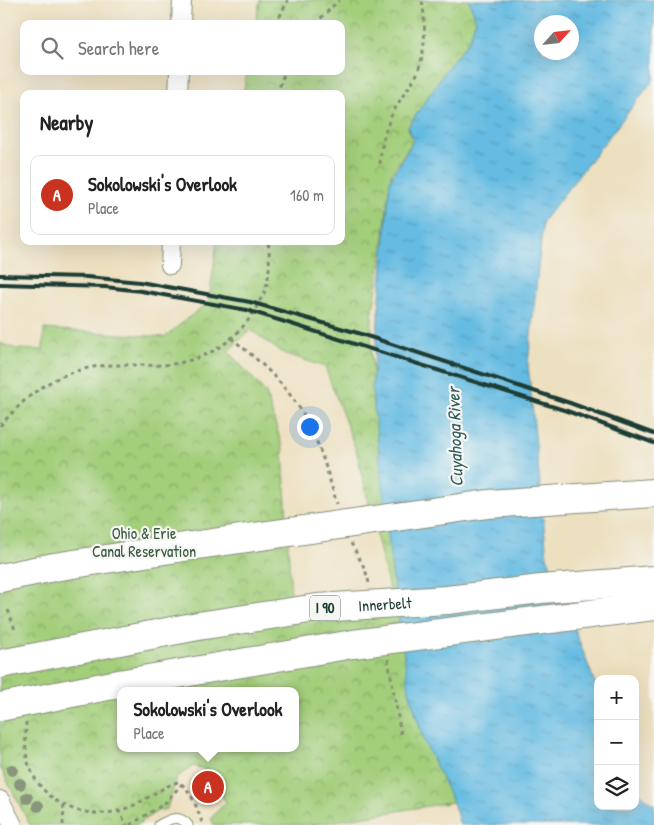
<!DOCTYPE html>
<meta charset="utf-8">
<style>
:root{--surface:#fff;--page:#f6f6f6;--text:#222;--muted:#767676;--line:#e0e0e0;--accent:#c8321e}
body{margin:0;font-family:"Patrick Hand",sans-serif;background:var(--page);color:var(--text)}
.controls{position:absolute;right:15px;bottom:15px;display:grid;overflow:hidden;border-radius:10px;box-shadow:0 5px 20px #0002}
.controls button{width:45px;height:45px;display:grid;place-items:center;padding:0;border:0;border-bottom:1px solid var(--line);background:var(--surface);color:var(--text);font:25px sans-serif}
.compass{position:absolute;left:534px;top:15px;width:45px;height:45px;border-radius:50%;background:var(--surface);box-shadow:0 5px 20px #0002;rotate:63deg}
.you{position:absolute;left:309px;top:426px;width:18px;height:18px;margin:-12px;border:4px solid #fff;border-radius:50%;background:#1a73e8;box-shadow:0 0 0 8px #1a73e833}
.badge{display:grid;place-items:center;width:32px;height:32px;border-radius:50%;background:var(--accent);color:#fff;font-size:16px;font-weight:700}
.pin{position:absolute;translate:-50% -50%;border:2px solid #fff;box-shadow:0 1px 5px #0006}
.popup{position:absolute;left:117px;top:687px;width:182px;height:65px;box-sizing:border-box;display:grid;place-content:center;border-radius:10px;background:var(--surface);filter:drop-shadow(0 1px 4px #0005);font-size:16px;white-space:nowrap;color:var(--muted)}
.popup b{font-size:19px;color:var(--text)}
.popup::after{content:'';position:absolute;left:50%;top:100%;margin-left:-10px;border:10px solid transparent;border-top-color:var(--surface)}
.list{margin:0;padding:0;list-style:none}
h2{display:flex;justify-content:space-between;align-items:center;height:65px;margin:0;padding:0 20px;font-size:21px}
h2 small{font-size:16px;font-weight:400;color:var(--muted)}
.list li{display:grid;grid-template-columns:32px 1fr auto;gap:15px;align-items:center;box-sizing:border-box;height:80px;margin:0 10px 10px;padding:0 10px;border:1px solid var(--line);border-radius:10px}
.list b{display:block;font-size:19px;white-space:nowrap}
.list p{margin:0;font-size:16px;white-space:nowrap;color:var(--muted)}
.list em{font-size:16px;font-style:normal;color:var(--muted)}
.icon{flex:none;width:28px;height:28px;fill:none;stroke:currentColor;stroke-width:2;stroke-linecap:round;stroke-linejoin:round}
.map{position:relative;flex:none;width:654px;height:825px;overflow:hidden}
.search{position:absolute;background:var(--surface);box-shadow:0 5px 20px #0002;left:20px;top:20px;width:325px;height:55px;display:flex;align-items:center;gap:12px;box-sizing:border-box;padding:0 18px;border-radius:10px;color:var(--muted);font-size:19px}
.panel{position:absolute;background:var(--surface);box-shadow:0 5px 20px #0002;left:20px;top:90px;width:325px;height:155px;border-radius:10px}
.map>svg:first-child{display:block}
.park{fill:url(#park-crowns);stroke:#618657;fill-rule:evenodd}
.water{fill:url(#water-ripples);stroke:#427c8b;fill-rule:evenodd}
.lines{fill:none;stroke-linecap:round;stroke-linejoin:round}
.service-casing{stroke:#868e7a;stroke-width:11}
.minor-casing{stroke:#868e7a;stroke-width:20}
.motorway-casing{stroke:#868e7a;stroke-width:30}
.path{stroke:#868e7a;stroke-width:3;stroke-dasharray:4 4;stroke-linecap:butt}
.service{stroke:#fff;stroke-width:9}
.minor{stroke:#fff;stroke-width:18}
.motorway{stroke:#fff;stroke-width:28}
.rail{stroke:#1f3d34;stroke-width:4}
.motorway-bridge-casing{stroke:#868e7a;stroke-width:30;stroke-linecap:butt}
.motorway-bridge{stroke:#fff;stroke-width:28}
.tree{fill:#8a967b}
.labels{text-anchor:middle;stroke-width:4.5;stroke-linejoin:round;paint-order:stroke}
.shield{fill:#f6f6f2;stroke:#60746d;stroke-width:1}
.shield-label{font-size:15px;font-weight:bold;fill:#1f3d34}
.park-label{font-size:16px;fill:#395a42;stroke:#f6f6f2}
.street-label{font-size:16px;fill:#1f3d34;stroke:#f6f6f2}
.water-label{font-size:18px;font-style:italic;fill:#305c60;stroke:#f6f6f2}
</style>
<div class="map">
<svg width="654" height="825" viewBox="0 0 654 825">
<defs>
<pattern id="park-crowns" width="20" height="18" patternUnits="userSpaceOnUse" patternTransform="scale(1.25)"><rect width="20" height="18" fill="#a3ce7a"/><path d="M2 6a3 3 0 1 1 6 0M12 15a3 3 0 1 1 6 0" fill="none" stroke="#84a865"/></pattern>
<pattern id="water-ripples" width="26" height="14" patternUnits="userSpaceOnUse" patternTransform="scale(1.25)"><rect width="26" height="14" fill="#65bbe2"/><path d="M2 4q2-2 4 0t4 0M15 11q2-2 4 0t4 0" fill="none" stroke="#5399b8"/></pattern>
</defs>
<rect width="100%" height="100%" fill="#f6f6f2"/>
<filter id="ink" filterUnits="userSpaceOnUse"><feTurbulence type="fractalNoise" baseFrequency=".02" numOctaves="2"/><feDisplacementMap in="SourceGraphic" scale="10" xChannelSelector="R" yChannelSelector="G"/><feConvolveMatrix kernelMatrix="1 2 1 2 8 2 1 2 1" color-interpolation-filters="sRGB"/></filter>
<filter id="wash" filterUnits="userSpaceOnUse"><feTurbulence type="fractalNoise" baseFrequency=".0096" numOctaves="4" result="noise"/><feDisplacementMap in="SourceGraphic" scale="20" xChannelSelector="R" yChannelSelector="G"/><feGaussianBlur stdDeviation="1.12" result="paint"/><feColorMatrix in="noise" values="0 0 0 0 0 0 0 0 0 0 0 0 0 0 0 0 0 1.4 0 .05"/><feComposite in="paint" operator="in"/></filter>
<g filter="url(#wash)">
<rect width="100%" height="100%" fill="#ede0c0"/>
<path class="park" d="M260,0H469L476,20L469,40L446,70L408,127L413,141L393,171L390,180L382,254L372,317L371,353L409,690L422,735L453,802L311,825H214L211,818L226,802L205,769L193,766L177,777L167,809L158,811L136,825H30L0,767V343L16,349L43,350L44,329L165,337L209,301L217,241H341V94H243L247,71H341V24H255ZM251,330L281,352L325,367L357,453L392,602L292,614L283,449L266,393L228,351ZM120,691H296V748H120Z"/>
<path class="water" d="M469,0H654V79L543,221L528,364L547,556L598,691V806H635V790L654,804V825H460L453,802L424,741L409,690L393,580L372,390L390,180L413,141L408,127L446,70L469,40L476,20ZM542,22H572V52H542Z"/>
</g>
<g filter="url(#ink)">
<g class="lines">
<g class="service-casing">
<path id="service" d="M159,825C169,819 179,814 188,825"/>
</g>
<g class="minor-casing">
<path id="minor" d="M181,24L182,0
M178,94L179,71
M170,265L171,241
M0,800L13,825"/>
</g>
<g class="motorway-casing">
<path id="motorway" d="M0,578L54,567L191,546"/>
</g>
<path class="path" d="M276,24L288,0
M315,24L339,0
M277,94L285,71
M380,164C381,142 387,121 399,102C404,93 411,85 416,76C426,53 426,25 422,0
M231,338C268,367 302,400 318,445C326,465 331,485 337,504
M0,426C24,399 44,380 80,370C107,362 136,366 163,365C205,362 239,341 258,304C261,298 265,293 266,287C270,273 270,256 268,241
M351,543L365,569L370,586
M8,610L15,630
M388,659L401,735
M26,722C26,737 24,753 30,768C46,808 92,823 130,807C147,800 161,787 178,782C192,789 198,812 203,825
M118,810L127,825
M63,825L64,805
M130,825L164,804L182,784"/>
<use href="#service" class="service"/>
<use href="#minor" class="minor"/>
<use href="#motorway" class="motorway"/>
<path class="rail" d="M0,275L87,277L140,282L250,302L358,333L570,403L654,434
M0,284L105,287L141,291L247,310L567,411L654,443"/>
<g class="motorway-bridge-casing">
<g id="motorway-bridge">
<path d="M191,546L488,504L654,493"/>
<path id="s1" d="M0,664L198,626L317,608L447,600L541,589L654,580"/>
<path d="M0,707L113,685L353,644L654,606"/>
</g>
</g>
<use href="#motorway-bridge" class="motorway-bridge"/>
</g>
<g class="tree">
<circle cx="12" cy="770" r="6"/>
<circle cx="20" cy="784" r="6"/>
<circle cx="27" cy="798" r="6"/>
<circle cx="38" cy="806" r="6"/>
</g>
</g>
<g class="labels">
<rect class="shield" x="310" y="595.5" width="30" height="25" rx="4"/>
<g class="shield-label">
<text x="325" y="613">I 90</text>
</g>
<g class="park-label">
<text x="144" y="539">Ohio &amp; Erie<tspan x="144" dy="18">Canal Reservation</tspan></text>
</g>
<g class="street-label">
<text dy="6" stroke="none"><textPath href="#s1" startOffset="390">Innerbelt</textPath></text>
</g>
<g class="water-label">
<text transform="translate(455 437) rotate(-92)" y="6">Cuyahoga River</text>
</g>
</g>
</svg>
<div class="controls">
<button>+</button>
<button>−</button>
<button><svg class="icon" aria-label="layers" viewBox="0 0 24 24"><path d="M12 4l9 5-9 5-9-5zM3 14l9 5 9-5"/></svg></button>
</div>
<svg class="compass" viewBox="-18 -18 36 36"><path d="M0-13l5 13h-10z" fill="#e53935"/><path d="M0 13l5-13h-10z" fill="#767676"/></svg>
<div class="you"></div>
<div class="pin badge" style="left:208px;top:787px">A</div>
<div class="popup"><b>Sokolowski's Overlook</b>Place</div>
<div class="search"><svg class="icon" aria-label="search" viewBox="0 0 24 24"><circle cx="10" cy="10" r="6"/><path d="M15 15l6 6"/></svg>Search here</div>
<section class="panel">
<h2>Nearby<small></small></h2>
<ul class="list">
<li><span class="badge">A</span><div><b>Sokolowski's Overlook</b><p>Place</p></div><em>160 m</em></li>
</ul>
</section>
</div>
